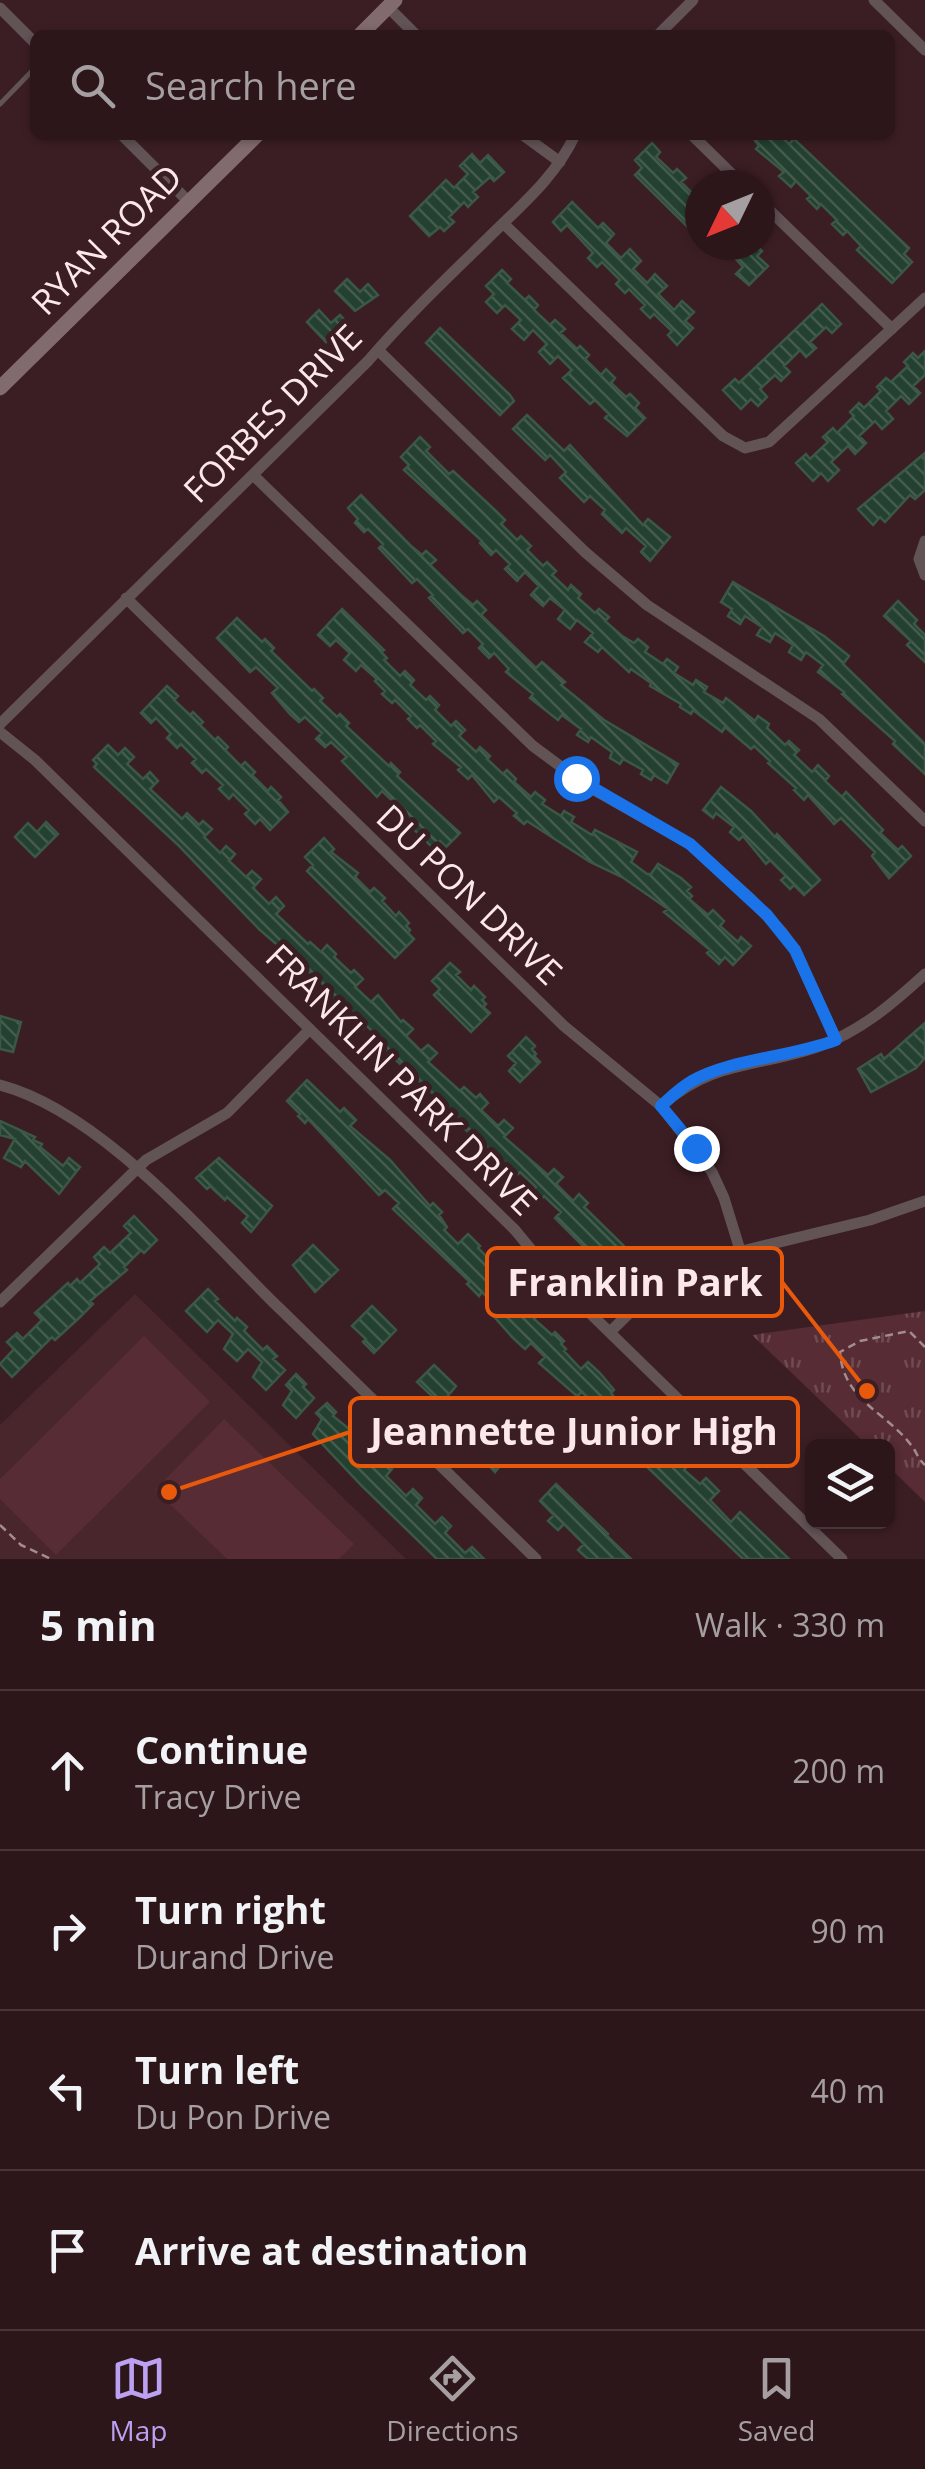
<!DOCTYPE html>
<meta charset="utf-8">
<style>
:root{--surface:#2c161a;--page:#382327;--text:#f1f3f6;--muted:#a69fa2;--line:#483539;--accent:#bca0f2}
body{margin:0;font-family:"Open Sans",sans-serif;background:var(--page);color:var(--text)}
.controls{position:absolute;right:30px;bottom:30px;display:grid;overflow:hidden;border-radius:15px;box-shadow:0 2px 8px #0004}
.controls button{width:90px;height:90px;display:grid;place-items:center;padding:0;border:0;border-bottom:2px solid var(--line);background:var(--surface);color:var(--text);font:50px sans-serif}
.compass{position:absolute;left:685px;top:170px;width:90px;height:90px;border-radius:50%;background:var(--surface);box-shadow:0 2px 8px #0004;rotate:227deg}
.stop{position:absolute;width:30px;height:30px;margin:-22px;border:8px solid #1a73e8;border-radius:50%;background:#fff}
.stop.end{background:#1a73e8;border-color:#fff;box-shadow:0 2px 10px #0008}
.list{margin:0;padding:0;list-style:none}
h2{display:flex;justify-content:space-between;align-items:center;height:130px;margin:0;padding:0 40px;font-size:42px}
h2 small{font-size:32px;font-weight:400;color:var(--muted)}
.list li{display:grid;grid-template-columns:65px 1fr auto;gap:30px;align-items:center;box-sizing:border-box;height:160px;padding:0 40px;border-top:2px solid var(--line)}
.list b{display:block;font-size:38px;white-space:nowrap}
.list p{margin:0;font-size:32px;white-space:nowrap;color:var(--muted)}
.list em{font-size:32px;font-style:normal;color:var(--muted)}
.icon{flex:none;width:55px;height:55px;fill:none;stroke:currentColor;stroke-width:2;stroke-linecap:round;stroke-linejoin:round}
.map{position:relative;flex:none;width:925px;height:1559px;overflow:hidden}
.search{position:absolute;background:var(--surface);box-shadow:0 2px 8px #0004;left:30px;right:30px;top:30px;height:110px;display:flex;align-items:center;gap:25px;box-sizing:border-box;padding:0 35px;border-radius:15px;color:var(--muted);font-size:38px}
.sheet{height:770px;background:var(--surface)}
nav{display:flex;justify-content:space-around;align-items:center;box-sizing:border-box;height:140px;border-top:2px solid var(--line);background:var(--surface);font-size:28px;color:var(--muted)}
nav a{display:grid;justify-items:center;gap:5px}
nav .on{color:var(--accent)}
.map>svg:first-child{display:block}
.built{fill:#49252c}
.grass{fill:url(#grass-tufts)}
.pitch{fill:#572c34}
.building{fill:url(#building-back-hatch);stroke:#3b5847;stroke-width:2.5}
.lines{fill:none;stroke-linecap:round;stroke-linejoin:round}
.path{stroke:#a38b8e;stroke-width:2.5;stroke-dasharray:8 5;stroke-linecap:butt}
.lane{stroke:#625355;stroke-width:5}
.street{stroke:#625355;stroke-width:11}
.secondary{stroke:#826b6e;stroke-width:15}
.route{stroke:#1a73e8;stroke-width:12}
.labels{text-anchor:middle;stroke-width:10;stroke-linejoin:round;paint-order:stroke}
.street-label{font-size:35px;fill:#fce8ea;stroke:#3b1e23}
.leader{fill:none;stroke:#e8590c;stroke-width:4}
.callout-dot{fill:#e8590c;stroke:#3b1e23;stroke-width:4}
.callout{fill:#3b1e23;stroke:#e8590c;stroke-width:4}
.callout-label{font-size:38px;text-anchor:middle;font-weight:bold;fill:#fce8ea}
</style>
<div class="map">
<svg width="925" height="1559" viewBox="0 0 925 1559">
<defs>
<pattern id="grass-tufts" width="24" height="20" patternUnits="userSpaceOnUse" patternTransform="scale(2.5)"><rect width="24" height="20" fill="#572c34"/><path d="M3 7l-1-3M5 7V3M7 7l1-3M15 17l-1-3M17 17v-4M19 17l1-3" fill="none" stroke="#704b52"/></pattern>
<pattern id="building-back-hatch" width="6" height="6" patternUnits="userSpaceOnUse" patternTransform="scale(2.5)"><rect width="6" height="6" fill="#234030"/><path d="M-1 5l2 2M0 0l6 6M5-1l2 2" fill="none" stroke="#445c4e"/></pattern>
</defs>
<rect width="100%" height="100%" fill="#3b1e23"/>
<path class="built" d="M135,1294L406,1559H0V1425Z"/>
<path class="grass" d="M925,1311V1502L888,1466V1446H868L752,1335Z"/>
<path class="pitch" d="M144,1336L210,1402L56,1555L0,1499V1479Z
M224,1419L354,1544L339,1559H227L155,1490Z"/>
<path class="building" d="M751,135H780L789,144L794,139L909,248L904,254L912,262L892,283L857,250L861,246L847,231L843,235L832,224L837,220L821,204L817,209L807,199L811,196L796,181L791,187L779,176L784,172L756,149L759,146Z
M652,143L660,152L656,157L673,173L677,169L686,178L681,182L700,201V239L635,175L642,168L635,160Z
M472,154L480,163L488,155L504,172L494,181L490,177L473,192L478,197L468,207L464,202L449,217L454,222L444,231L440,227L429,236L410,216L446,180L454,188L468,174L460,166Z
M572,202L598,228L603,223L614,234L606,243L621,258L630,249L641,261L633,269L647,283L655,274L667,286L658,294L674,310L682,301L694,312L685,321L693,328L677,345L668,335L672,331L654,314L650,318L641,309L645,305L629,289L625,293L616,284L620,280L602,262L597,267L588,258L593,253L567,225L561,231L553,222Z
M750,245H756L762,251L757,256L768,266L749,285L736,274L743,267L736,259Z
M502,270L511,279L507,283L525,300L529,296L538,305L534,310L550,325L555,320L565,329L560,333L577,349L580,346L589,355L585,359L601,375L606,369L615,378L611,383L626,397L630,394L639,403L635,408L645,418L627,436L605,418L609,414L595,400L590,404L563,378L572,370L558,356L550,364L539,352L547,344L533,330L524,340L512,329L521,320L505,305L497,313L486,302L494,294L486,286Z
M347,279L360,292L368,284L378,295L355,311L335,291Z
M822,304L841,324L832,333L826,327L810,342L816,348L806,357L800,350L784,366L790,372L781,381L775,375L760,389L767,397L758,406L751,399L741,409L723,390L735,379L739,383Z
M319,310L331,323L340,315L350,326L340,336L334,339L332,337L326,342L307,322Z
M440,328L510,395L514,401L500,415L426,343Z
M925,351V375L913,386L920,393L909,404L901,396L886,411L893,419L882,429L875,421L859,436L866,443L855,454L848,446L831,462L839,470L828,481L821,473L813,481L796,463L806,454L810,459L828,442L823,437L833,428L837,433L854,416L850,412L859,403L864,408L881,391L877,387L886,378L891,382L908,366L904,362L913,353L918,358Z
M527,415L564,451L570,445L643,525L648,519L670,537L650,561L641,552L646,546L626,528L622,533L602,514L605,510L590,496L584,502L560,478L566,472L550,455L545,460L513,429Z
M420,437L430,447L426,451L449,474L453,471L496,511L505,520L501,524L517,540L521,536L531,546L527,550L543,566L547,562L556,571L552,575L568,590L571,585L581,594L578,598L595,613L599,609L609,617L605,621L622,636L634,643L638,639L648,647L645,652L663,664L667,659L678,667L674,673L693,685L696,680L707,687L704,692L723,703L726,698L755,721L758,716L769,724L767,728L785,745L789,741L799,750L794,755L812,772L818,765L829,776L825,781L842,797L846,792L883,830L880,833L898,850L902,846L911,856L889,878L872,856L875,852L841,818L834,824L808,795L804,800L794,790L796,788L768,763L770,761L754,746L751,749L725,727L722,732L693,710L691,714L680,707L681,704L650,686L651,683L631,669L629,672L602,647L598,652L585,642L593,633L577,620L570,629L558,619L565,610L550,598L543,606L531,595L539,586L525,572L517,581L505,569L510,564L496,550L491,555L480,543L482,541L404,470L409,465L401,457Z
M925,453V490L915,499L910,495L885,522L880,517L873,525L858,509Z
M361,495L411,546L422,555L426,551L436,560L430,565L462,596L473,605L477,601L486,610L481,615L536,668L542,662L565,682L561,685L604,720L678,764L667,783L654,775L651,780L641,774L643,770L623,759L620,764L610,758L612,752L591,737L588,742L577,735L581,729L562,715L558,720L530,698L533,694L506,672L509,669L494,653L489,658L479,648L483,644L468,629L463,633L429,598L433,595L417,579L412,583L379,548L383,544L368,529L364,532L355,523L358,519L348,508Z
M733,582L824,636L849,656L843,664L925,744V774L893,744L895,741L842,694L844,692L818,672L823,665L806,652L801,660L789,652L793,645L775,633L770,642L757,635L762,627L745,616L740,624L728,616L732,609L721,602Z
M898,601L917,620L914,624L925,635V662L907,645L911,641L884,616Z
M342,609L384,650L381,652L387,658L384,660L400,676L405,671L414,680L410,685L426,700L430,696L439,705L435,710L451,726L456,721L465,730L459,736L476,752L480,747L490,756L487,759L503,774L507,770L516,779L514,782L531,797L535,792L545,800L542,804L561,816L564,811L574,817L571,822L592,835L595,830L637,852L631,862L647,874H651L658,864L681,878L691,887L687,891L692,896L689,899L708,915L713,910L724,921L720,926L738,942L741,937L751,946L733,965L725,957L719,964L707,953L710,950L664,912L668,909L622,877L590,862L527,821L524,824L514,816L517,813L499,797L494,802L472,775L468,779L458,770L461,767L433,744L436,741L420,725L417,728L408,719L411,716L395,700L392,703L382,694L385,691L375,681L377,679L361,665L356,671L344,660L350,653L336,640L330,646L318,635Z
M237,618L262,642L265,639L274,648L271,651L312,691L314,689L323,698L320,701L337,717L340,714L349,723L346,726L389,766L391,763L400,772L397,776L460,833L446,847L440,841L433,848L394,810L398,806L382,791L377,797L342,761L347,757L331,742L325,747L316,739L322,733L305,717L299,722L290,714L272,693L278,688L256,667L250,672L217,638Z
M167,686L178,696L174,700L190,715L193,712L203,722L200,725L215,740L218,737L228,747L225,750L241,766L245,762L255,772L252,775L268,791L271,787L281,797L278,800L288,812L270,830L260,819L255,824L245,814L249,810L233,794L229,799L219,789L223,785L206,769L202,773L192,763L196,759L181,744L177,748L167,738L171,734L156,718L151,723L141,713Z
M108,745L118,755L125,748L134,757L127,764L143,779L150,772L158,781L150,789L182,819L187,813L199,825L203,821L212,829L204,837L220,853L226,846L235,854L229,861L246,877L252,871L261,879L253,888L269,904L276,897L284,906L276,914L308,944L310,942L321,952L327,945L336,954L334,957L351,973L354,970L363,979L355,987L371,1002L378,995L401,1022L403,1020L413,1029L406,1036L421,1051L428,1045L437,1053L428,1062L460,1091L464,1087L476,1098L480,1094L488,1103L481,1110L498,1126L504,1120L513,1128L504,1137L548,1175L554,1169L563,1177L556,1184L573,1201L579,1194L588,1203L584,1207L627,1249L622,1255L630,1263L612,1282L602,1272L605,1268L555,1218L561,1212L544,1196L539,1202L530,1193L536,1187L520,1172L515,1177L486,1150L454,1118L457,1115L378,1044L381,1040L366,1025L363,1029L328,994L331,991L260,930L177,844L94,767L97,764L93,760Z
M721,787L751,811L775,837L777,834L820,880L804,895L794,885L790,889L781,880L786,876L770,860L766,864L743,836L739,840L730,832L734,827L716,813L713,818L703,810Z
M46,822L58,834L35,857L15,837L28,823L37,832Z
M324,838L334,849L331,852L358,873L355,877L370,892L374,888L385,898L382,901L396,916L399,912L409,923L406,926L410,930L408,933L414,939L395,958L307,871L313,865L305,857Z
M450,963L460,972L456,975L471,990L474,986L485,997L482,1000L486,1004L483,1007L490,1013L471,1032L434,995L440,989L432,981Z
M0,1016L21,1022L13,1052L0,1049Z
M925,1023V1058L916,1068L871,1092L858,1069L881,1054L884,1059Z
M526,1037L535,1046L532,1049L536,1054L534,1056L540,1062L520,1082L509,1071L516,1063L508,1056Z
M307,1080L340,1112L344,1108L356,1120L350,1126L390,1160L430,1206L433,1203L442,1212L439,1215L447,1227L444,1230L458,1244L468,1234L480,1246L478,1248L492,1262L489,1265L514,1290L511,1293L537,1316L534,1319L552,1335L555,1332L564,1341L561,1344L566,1349L564,1351L581,1369L588,1362L600,1373L614,1390L611,1393L620,1405L617,1408L631,1422L640,1413L690,1463L684,1470L700,1484L706,1478L719,1491L710,1500L731,1522L740,1512L789,1559H743L590,1412L596,1406L582,1392L577,1396L539,1363L545,1357L531,1343L525,1349L513,1338L490,1312L496,1306L482,1292L479,1296L467,1284L470,1282L393,1209L399,1203L385,1190L379,1195L308,1119L305,1123L298,1116L300,1114L287,1101Z
M0,1121L35,1137L33,1140L42,1144L40,1147L63,1166L69,1158L80,1167L59,1194L25,1161L21,1167L4,1158L15,1139L0,1135Z
M219,1158L272,1206L251,1232L242,1223L248,1216L227,1197L225,1200L210,1186L207,1189L196,1178Z
M134,1216L157,1240L144,1253L141,1250L124,1267L127,1270L90,1301L93,1304L79,1318L55,1340L52,1337L12,1377L0,1364L14,1349L7,1342L17,1333L23,1339L42,1320L35,1313L45,1304L68,1283L70,1286L77,1279L80,1283L100,1264L94,1257L104,1247L110,1253L131,1233L124,1226Z
M313,1245L338,1270L315,1292L293,1265Z
M208,1289L218,1299L215,1301L235,1321L237,1318L247,1327L244,1331L263,1350L267,1346L277,1356L273,1359L285,1370L266,1390L253,1377L262,1362L248,1349L237,1361L224,1349L233,1334L218,1320L207,1332L186,1311Z
M372,1306L396,1330L374,1353L363,1342L366,1339L352,1326Z
M434,1365L456,1386L435,1411L426,1402L432,1396L417,1382Z
M296,1374L306,1384L303,1387L314,1398L296,1418L283,1405L292,1391L286,1385Z
M327,1403L336,1412L333,1416L363,1440L356,1447L377,1466L383,1460L392,1469L386,1476L406,1496L413,1489L422,1498L416,1505L435,1524L442,1517L451,1526L445,1533L465,1553L472,1547L484,1559H437L362,1486L313,1434L322,1419L316,1413Z
M494,1425L516,1446L495,1472L486,1462L492,1456L477,1442Z
M556,1484L608,1534L607,1536L631,1559H588L578,1550L584,1544L564,1524L558,1530L548,1521L554,1515L540,1501Z"/>
<g class="lines">
<path class="path" d="M925,1347L909,1331L860,1341L840,1352C843,1400 886,1412 911,1445C917,1452 917,1458 925,1465
M0,1525L21,1545L51,1559"/>
<path class="lane" d="M0,104L35,68"/>
<path class="street" d="M874,0L925,50
M388,7L416,35
M0,8L35,43
M658,35L693,0
M122,135L189,202
M523,135L560,162
M692,135L743,185
M760,201L892,329
M503,223L723,436L745,448L769,442L925,298
M378,350L585,552L647,605L819,719L925,821
M253,475L533,746L587,786L690,844L750,898L782,932L795,950L836,1040
M925,541L919,559L925,575
M126,598L564,1026L661,1106L712,1172L724,1198L740,1250
M0,724L368,361C405,318 446,279 486,240C519,207 555,178 575,135
M0,732L35,760L515,1230L557,1281L842,1559
M0,1085C100,1111 203,1233 276,1305C363,1389 449,1474 536,1559
M661,1106C713,1060 756,1068 817,1047C860,1032 892,1004 925,974
M0,1302L146,1160L227,1113L310,1029
M610,1332L664,1279L693,1263L870,1220L925,1201"/>
<path class="secondary" d="M360,35L395,0
M0,388L257,135"/>
</g>
<g class="lines">
<path class="route" d="M576,778L690,844L767,915L795,950L836,1040C792,1057 730,1059 692,1081C680,1088 671,1097 661,1106L696,1148"/>
</g>
<g class="labels">
<g class="street-label">
<text transform="translate(107 240) rotate(-45)" y="12">RYAN ROAD</text>
<text transform="translate(273 414) rotate(-45)" y="12">FORBES DRIVE</text>
<text transform="translate(469 895) rotate(44)" y="12">DU PON DRIVE</text>
<text transform="translate(401 1080) rotate(45)" y="12">FRANKLIN PARK DRIVE</text>
</g>
</g>
<path class="leader" d="M867 1391L782 1282M169 1492L350 1432"/>
<g class="callout-dot">
<circle cx="867" cy="1391" r="10"/>
<circle cx="169" cy="1492" r="10"/>
</g>
<g class="callout">
<rect x="487" y="1248" width="295" height="68" rx="10"/>
<rect x="350" y="1398" width="448" height="68" rx="10"/>
</g>
<g class="callout-label">
<text x="635" y="1296">Franklin Park</text>
<text x="574" y="1445">Jeannette Junior High</text>
</g>
</svg>
<div class="controls">
<button><svg class="icon" aria-label="layers" viewBox="0 0 24 24"><path d="M12 4l9 5-9 5-9-5zM3 14l9 5 9-5"/></svg></button>
</div>
<svg class="compass" viewBox="-18 -18 36 36"><path d="M0-13l5 13h-10z" fill="#e53935"/><path d="M0 13l5-13h-10z" fill="#a69fa2"/></svg>
<div class="stop" style="left:576px;top:778px"></div>
<div class="stop end" style="left:696px;top:1148px"></div>
<div class="search"><svg class="icon" aria-label="search" viewBox="0 0 24 24"><circle cx="10" cy="10" r="6"/><path d="M15 15l6 6"/></svg>Search here</div>
</div>
<section class="sheet">
<h2>5 min<small>Walk · 330 m</small></h2>
<ul class="list">
<li><svg class="icon" aria-label="ahead" viewBox="0 0 24 24"><path d="M12 20V5M6 11l6-6 6 6"/></svg><div><b>Continue</b><p>Tracy Drive</p></div><em>200 m</em></li>
<li><svg class="icon" aria-label="right" viewBox="0 0 24 24"><path d="M7 20v-9h11M14 6l5 5-5 5"/></svg><div><b>Turn right</b><p>Durand Drive</p></div><em>90 m</em></li>
<li><svg class="icon" aria-label="left" viewBox="0 0 24 24"><path d="M17 20v-9H6M10 6l-5 5 5 5"/></svg><div><b>Turn left</b><p>Du Pon Drive</p></div><em>40 m</em></li>
<li><svg class="icon" aria-label="arrive" viewBox="0 0 24 24"><path d="M6 21V4h12l-3 4 3 4H6"/></svg><div><b>Arrive at destination</b></div></li>
</ul>
</section>
<nav>
<a class="on"><svg class="icon" aria-label="map" viewBox="0 0 24 24"><path d="M3 6l6-2 6 2 6-2v14l-6 2-6-2-6 2zM9 4v14M15 6v14"/></svg>Map</a>
<a><svg class="icon" aria-label="directions" viewBox="0 0 24 24"><path d="M12 3l9 9-9 9-9-9zM9 14v-3h6M13 9l2 2-2 2"/></svg>Directions</a>
<a><svg class="icon" aria-label="saved" viewBox="0 0 24 24"><path d="M7 4h10v16l-5-4-5 4z"/></svg>Saved</a>
</nav>
